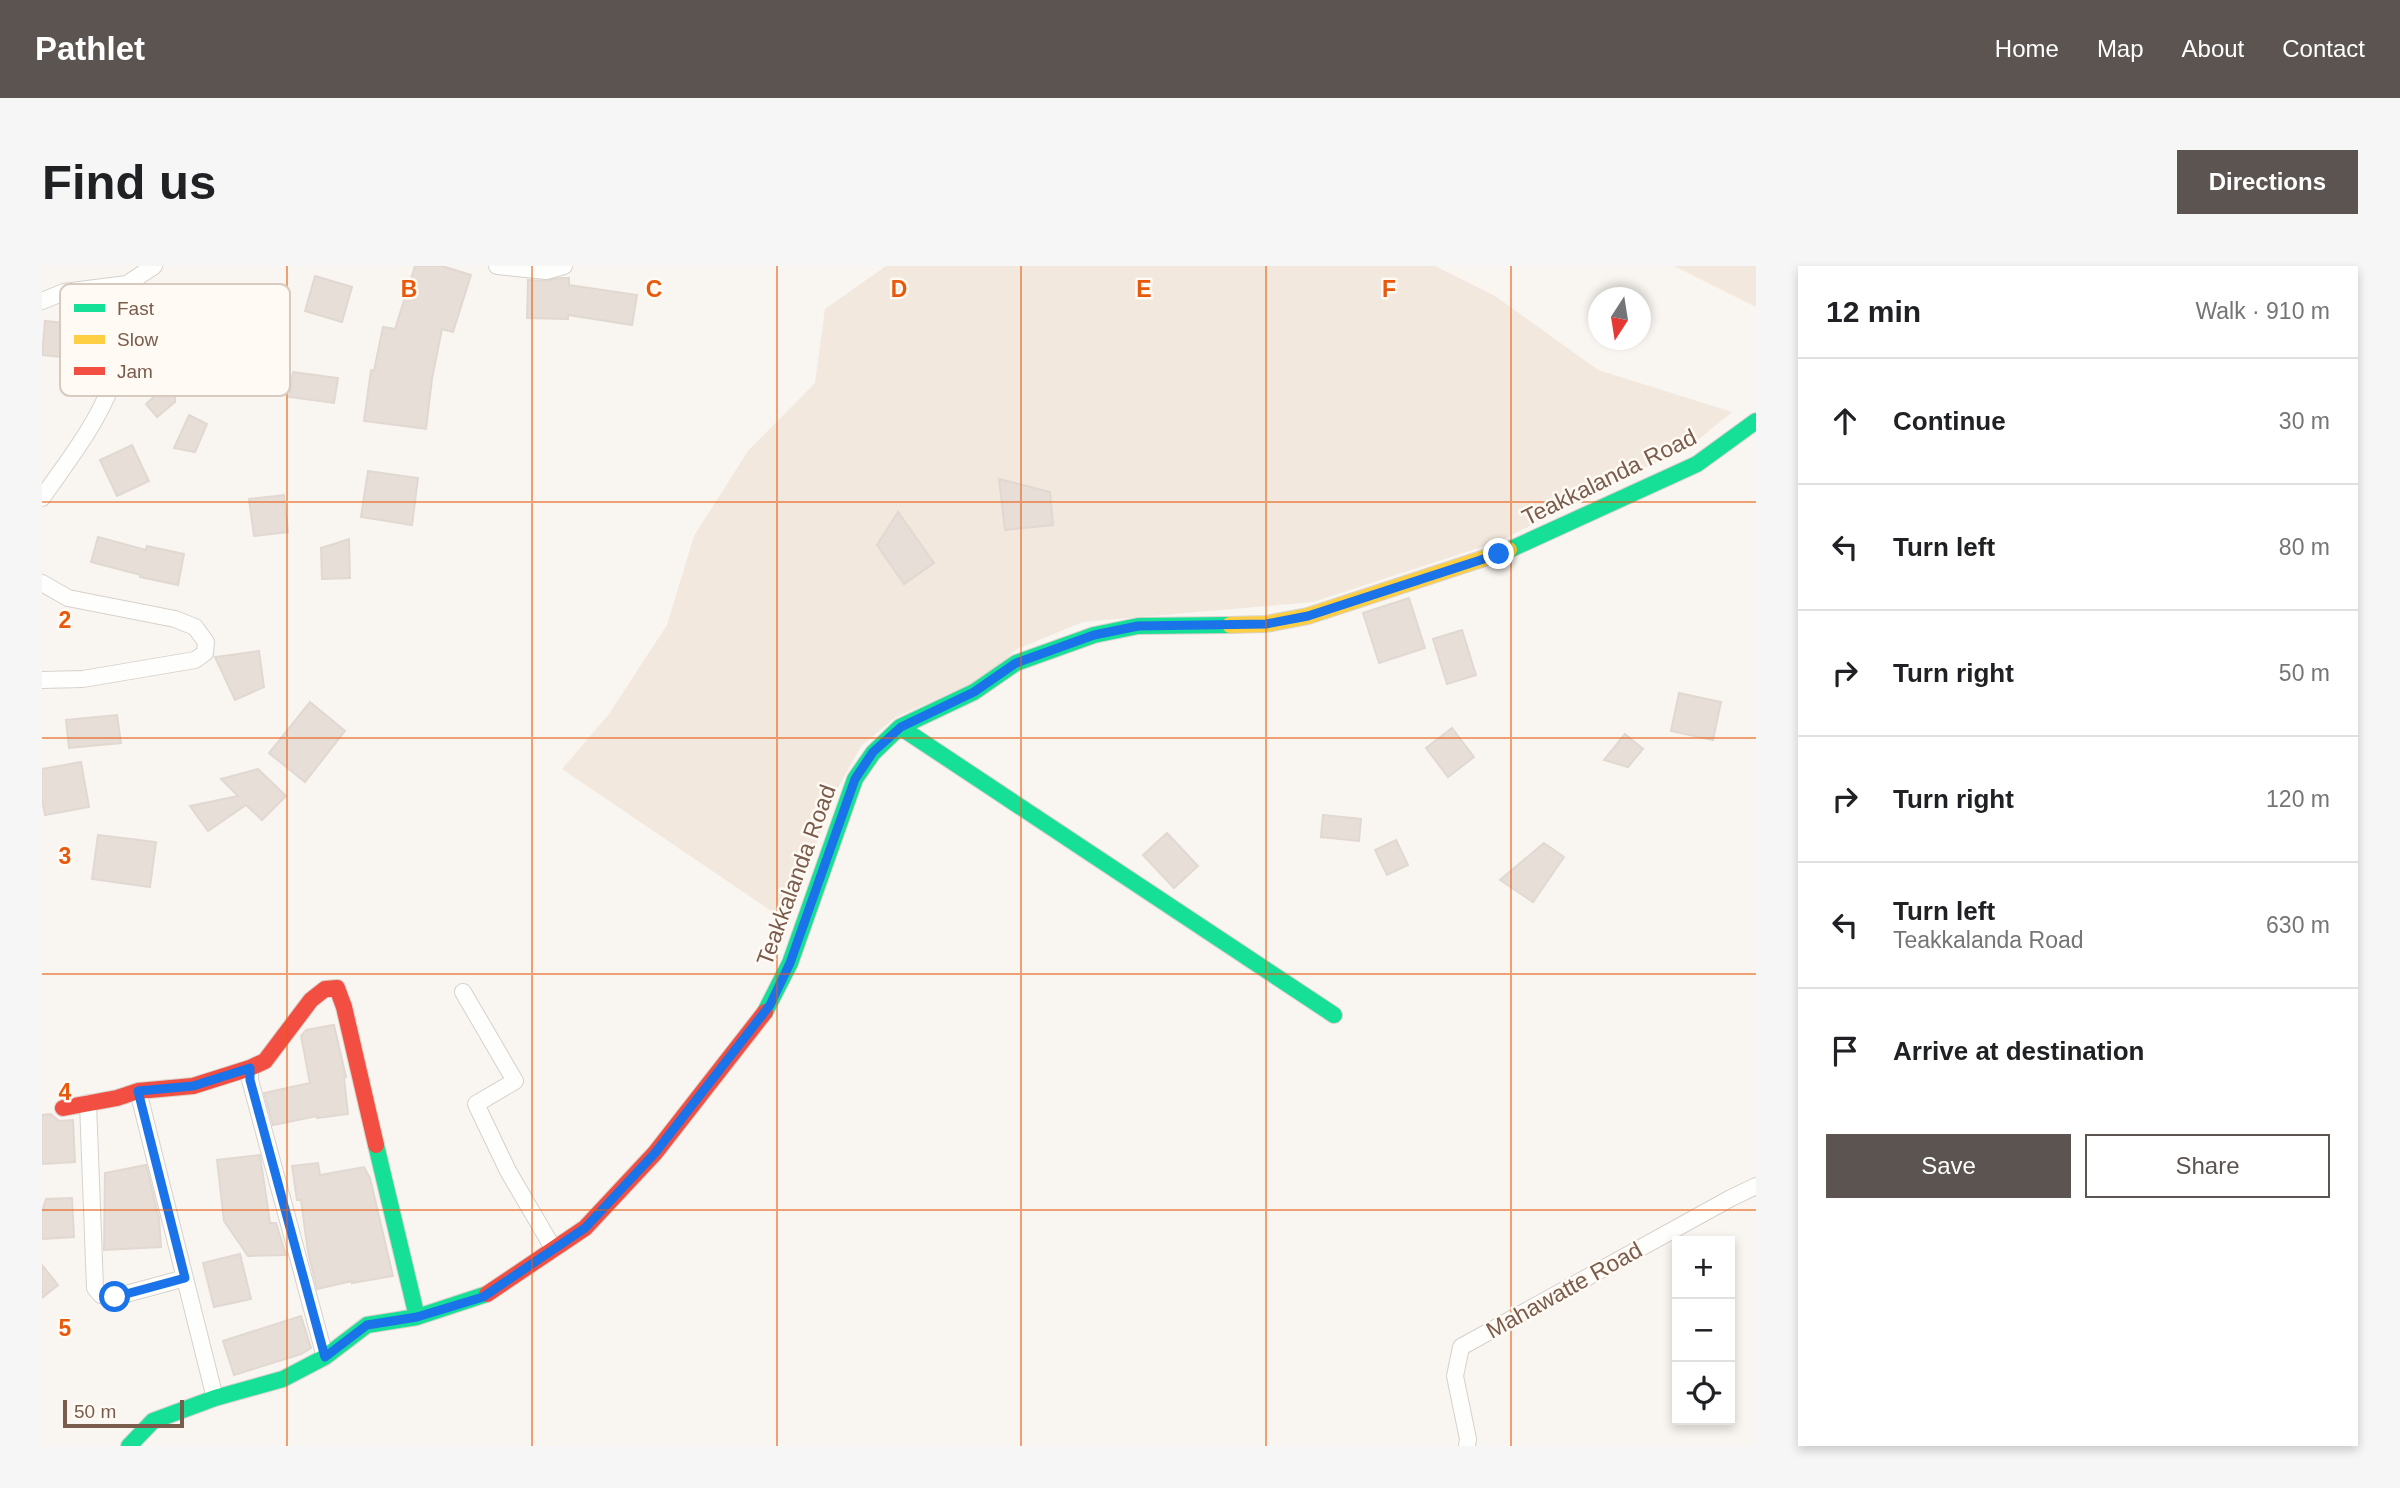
<!DOCTYPE html>
<meta charset="utf-8">
<style>
:root{--surface:#fff;--page:#f6f6f6;--text:#202124;--muted:#757577;--line:#e0e0e0;--accent:#5c5450}
body{margin:0;font-family:Arial,sans-serif;background:var(--page);color:var(--text)}
.controls{position:absolute;right:21px;bottom:21px;display:grid;overflow:hidden;border-radius:0px;box-shadow:0 4px 10px #0003}
.controls button{width:63px;height:63px;display:grid;place-items:center;padding:0;border:0;border-bottom:2px solid var(--line);background:var(--surface);color:var(--text);font:35px sans-serif}
.compass{position:absolute;left:1546px;top:21px;width:63px;height:63px;border-radius:50%;background:var(--surface);box-shadow:0 4px 10px #0003;rotate:192deg}
.scale{position:absolute;left:21px;bottom:18px;width:121px;box-sizing:border-box;padding-left:7px;border:4px solid #7a5c4d;border-top:0;font-size:19px;line-height:24px;white-space:nowrap;color:#7a5c4d;-webkit-text-stroke:5px #fffaf3;paint-order:stroke}
.stop{position:absolute;width:21px;height:21px;margin:-16px;border:5px solid #1a73e8;border-radius:50%;background:#fff}
.stop.end{background:#1a73e8;border-color:#fff;box-shadow:0 2px 7px #0008}
.list{margin:0;padding:0;list-style:none}
h2{display:flex;justify-content:space-between;align-items:center;height:91px;margin:0;padding:0 28px;font-size:30px}
h2 small{font-size:23px;font-weight:400;color:var(--muted)}
.list li{display:grid;grid-template-columns:46px 1fr auto;gap:21px;align-items:center;box-sizing:border-box;height:126px;padding:0 28px;border-top:2px solid var(--line)}
.list b{display:block;font-size:26px;white-space:nowrap}
.list p{margin:0;font-size:23px;white-space:nowrap;color:var(--muted)}
.list em{font-size:23px;font-style:normal;color:var(--muted)}
.actions{display:flex;gap:14px;padding:21px 28px}
.actions a{flex:1;padding:16px 0;border:2px solid var(--accent);border-radius:0px;text-align:center;font-size:24px;color:var(--accent)}
.actions .main{background:var(--accent);color:#fff}
.icon{flex:none;width:38px;height:38px;fill:none;stroke:currentColor;stroke-width:2;stroke-linecap:round;stroke-linejoin:round}
.map{position:relative;flex:none;width:1714px;height:1180px;overflow:hidden;border-radius:0px}
header{display:flex;align-items:center;gap:42px;box-sizing:border-box;height:98px;padding:0 35px;background:var(--accent);color:#fff}
header strong{font-size:33px}
nav{display:flex;gap:38px;margin-inline-start:auto;font-size:24px}
.intro{display:flex;align-items:center;justify-content:space-between;box-sizing:border-box;height:168px;padding:0 42px}
h1{margin:0;font-size:49px}
.button{padding:18px 32px;border-radius:0px;background:var(--accent);color:#fff;font-size:24px;font-weight:700}
main{display:flex;gap:42px;padding:0 42px}
aside{flex:1;background:var(--surface);border-radius:0px;box-shadow:0 4px 10px #0003}
.map>svg:first-child{display:block}
.residential{fill:#f2e8de}
.building{fill:#e6ded7;stroke:#e2d8d2;stroke-width:2}
.lines{fill:none;stroke-linecap:round;stroke-linejoin:round}
.street-casing{stroke:#d7d1cb;stroke-width:18}
.fast-casing{stroke:#d9d2cb;stroke-width:18}
.slow-casing{stroke:#d9d2cb;stroke-width:18}
.jam-casing{stroke:#d9d2cb;stroke-width:18}
.street{stroke:#fefefd;stroke-width:16}
.fast{stroke:#16e098;stroke-width:16}
.slow{stroke:#ffcf43;stroke-width:16}
.jam{stroke:#f24e42;stroke-width:16}
.route{stroke:#1a73e8;stroke-width:9}
.grid{fill:none;stroke:#e8590c;stroke-width:2;stroke-opacity:0.55}
.labels{text-anchor:middle;stroke-width:5;stroke-linejoin:round;paint-order:stroke}
.street-label{font-size:23px;fill:#7a5c4d;stroke:#fffaf3}
.key{fill:#fffaf3;stroke:#d7cbc1;stroke-width:2}
.key-label{font-size:19px;fill:#7a5c4d}
.grid-label{font-size:23px;text-anchor:middle;font-weight:bold;fill:#e8590c;stroke:#fffaf3;stroke-width:5;stroke-linejoin:round;paint-order:stroke}
</style>
<header>
<strong>Pathlet</strong>
<nav><a>Home</a><a>Map</a><a>About</a><a>Contact</a></nav>
</header>
<div class="intro"><h1>Find us</h1><a class="button">Directions</a></div>
<main>
<div class="map">
<svg width="1714" height="1180" viewBox="0 0 1714 1180">
<rect width="100%" height="100%" fill="#f9f5f0"/>
<path class="residential" d="M844,0H1393L1453,30L1556,104L1690,146L1652,177L1458,275L1271,336L1041,356L975,383L941,413L854,451L819,480L796,522L744,655L520,503L567,448L625,359L652,270L706,185L773,117L783,43Z
M1632,0H1714V41Z"/>
<path class="building" d="M373,0H400L429,9L411,66L400,63L390,113L384,163L322,155L329,104L332,105L341,61L353,63Z
M273,10L310,21L300,56L263,45Z
M518,12H527V19L595,29L590,59L526,49V53L485,52L486,14L503,15Z
M3,55L23,57L19,91L0,89Z
M251,106L296,112L292,137L247,131Z
M124,120L133,131V136L115,151L104,138Z
M147,149L165,158L153,186L132,182Z
M90,179L107,215L75,230L58,194Z
M326,205L376,212L370,259L319,251Z
M957,213L1008,226L1011,259L963,264Z
M242,229L246,266L212,270L207,233Z
M856,246L892,297L862,318L835,279Z
M56,271L104,284L105,280L142,288L136,319L98,311L99,309L49,296Z
M307,273L308,312L280,313L279,282Z
M1367,332L1383,382L1337,397L1321,347Z
M1420,364L1434,409L1405,418L1391,373Z
M217,385L222,421L193,434L173,391Z
M1637,427L1679,436L1671,474L1629,465Z
M268,436L303,465L263,516L227,487Z
M75,449L79,477L27,482L24,454Z
M1410,462L1432,491L1406,511L1384,482Z
M1583,468L1601,483L1586,501L1562,494Z
M39,496L47,541L3,549L0,534V503Z
M216,503L244,530L220,554L204,539L166,565L148,540L196,530L179,513Z
M1281,549L1319,553L1317,575L1279,571Z
M1125,567L1156,600L1132,622L1101,589Z
M56,569L114,576L108,621L50,613Z
M1354,574L1366,599L1345,609L1333,584Z
M1502,577L1522,591L1491,636L1458,614Z
M292,759L304,811H302L306,848L275,852V850L231,859L222,827L268,817L259,770L264,764Z
M9,848L17,855L31,854L33,896L0,898V849Z
M218,889L228,957H234L244,989L206,990L182,955L175,894Z
M276,897L278,909L322,901L328,912L351,1010L310,1017V1015L275,1023L266,986L259,934H255L250,900Z
M104,899L117,952L119,981L62,984L63,907Z
M30,932L32,971L0,973V946L4,933Z
M198,988L209,1033L172,1041L161,997Z
M0,999L16,1019L0,1032Z
M259,1050L269,1082L259,1088L192,1109L181,1075Z"/>
<g class="lines">
<g class="street-casing">
<path id="street" d="M455,0L504,5L522,0
M0,35L22,26L85,18
M0,232C25,196 53,161 69,120C81,88 82,52 85,18L112,0
M0,317L26,332L133,353L153,361L164,376L163,387L153,394L41,413L0,414
M421,726L473,815L434,838L466,905L511,982
M208,802V814L283,1091
M96,825L173,1132
M46,837L53,1022L59,1029L73,1031L143,1012
M1425,1180L1426,1173L1413,1110L1419,1081L1689,932L1714,920"/>
</g>
<g class="fast-casing">
<path id="fast" d="M1467,284L1655,198L1714,155
M858,461L1292,749
M723,746L748,697L813,513L831,487L858,461L932,426L974,397L1052,369L1096,360L1188,359
M334,879L375,1051
M87,1180L111,1155L173,1132L241,1113L283,1091L325,1059L375,1051L445,1028"/>
</g>
<g class="slow-casing">
<path id="slow" d="M1188,359L1224,358L1266,350L1467,284"/>
</g>
<g class="jam-casing">
<path id="jam" d="M21,842L75,832L96,825L151,820L208,802L223,795L269,734L283,723L295,722L302,741L334,879
M445,1028L543,962L613,887L723,746"/>
</g>
<use href="#street" class="street"/>
<use href="#fast" class="fast"/>
<use href="#slow" class="slow"/>
<use href="#jam" class="jam"/>
</g>
<g class="lines">
<path class="route" d="M73,1031L143,1012L96,825L151,820L208,802V814L283,1091L325,1059L375,1051L441,1031L543,962L613,887L728,739L748,697L813,513L831,486L859,461L932,426L974,397L1052,369L1096,360L1224,358L1266,350L1457,288"/>
</g>
<path class="grid" d="M245,0V1180M490,0V1180M735,0V1180M979,0V1180M1224,0V1180M1469,0V1180M0,236H1714M0,472H1714M0,708H1714M0,944H1714"/>
<g class="labels">
<g class="street-label">
<text transform="translate(1567 211) rotate(-26)" y="8">Teakkalanda Road</text>
<text transform="translate(754 609) rotate(-70)" y="8">Teakkalanda Road</text>
<text transform="translate(1522 1024) rotate(-29)" y="8">Mahawatte Road</text>
</g>
</g>
<rect x="18" y="18" width="230" height="112" rx="10" class="key"/>
<rect x="32" y="38" width="31" height="8" fill="#16e098"/>
<rect x="32" y="69" width="31" height="9" fill="#ffcf43"/>
<rect x="32" y="101" width="31" height="8" fill="#f24e42"/>
<g class="key-label">
<text x="75" y="49">Fast</text>
<text x="75" y="80">Slow</text>
<text x="75" y="112">Jam</text>
</g>
<g class="grid-label">
<text x="367" y="31">B</text>
<text x="612" y="31">C</text>
<text x="857" y="31">D</text>
<text x="1102" y="31">E</text>
<text x="1347" y="31">F</text>
<text x="23" y="362">2</text>
<text x="23" y="598">3</text>
<text x="23" y="834">4</text>
<text x="23" y="1070">5</text>
</g>
</svg>
<div class="controls">
<button>+</button>
<button>−</button>
<button><svg class="icon" aria-label="locate" viewBox="0 0 24 24"><circle cx="12" cy="12" r="6"/><path d="M12 2v4M12 18v4M2 12h4M18 12h4"/></svg></button>
</div>
<svg class="compass" viewBox="-18 -18 36 36"><path d="M0-13l5 13h-10z" fill="#e53935"/><path d="M0 13l5-13h-10z" fill="#757577"/></svg>
<div class="scale">50 m</div>
<div class="stop" style="left:73px;top:1031px"></div>
<div class="stop end" style="left:1457px;top:288px"></div>
</div>
<aside>
<h2>12 min<small>Walk · 910 m</small></h2>
<ul class="list">
<li><svg class="icon" aria-label="ahead" viewBox="0 0 24 24"><path d="M12 20V5M6 11l6-6 6 6"/></svg><div><b>Continue</b></div><em>30 m</em></li>
<li><svg class="icon" aria-label="left" viewBox="0 0 24 24"><path d="M17 20v-9H6M10 6l-5 5 5 5"/></svg><div><b>Turn left</b></div><em>80 m</em></li>
<li><svg class="icon" aria-label="right" viewBox="0 0 24 24"><path d="M7 20v-9h11M14 6l5 5-5 5"/></svg><div><b>Turn right</b></div><em>50 m</em></li>
<li><svg class="icon" aria-label="right" viewBox="0 0 24 24"><path d="M7 20v-9h11M14 6l5 5-5 5"/></svg><div><b>Turn right</b></div><em>120 m</em></li>
<li><svg class="icon" aria-label="left" viewBox="0 0 24 24"><path d="M17 20v-9H6M10 6l-5 5 5 5"/></svg><div><b>Turn left</b><p>Teakkalanda Road</p></div><em>630 m</em></li>
<li><svg class="icon" aria-label="arrive" viewBox="0 0 24 24"><path d="M6 21V4h12l-3 4 3 4H6"/></svg><div><b>Arrive at destination</b></div></li>
</ul>
<div class="actions"><a class="main">Save</a><a>Share</a></div>
</aside>
</main>
